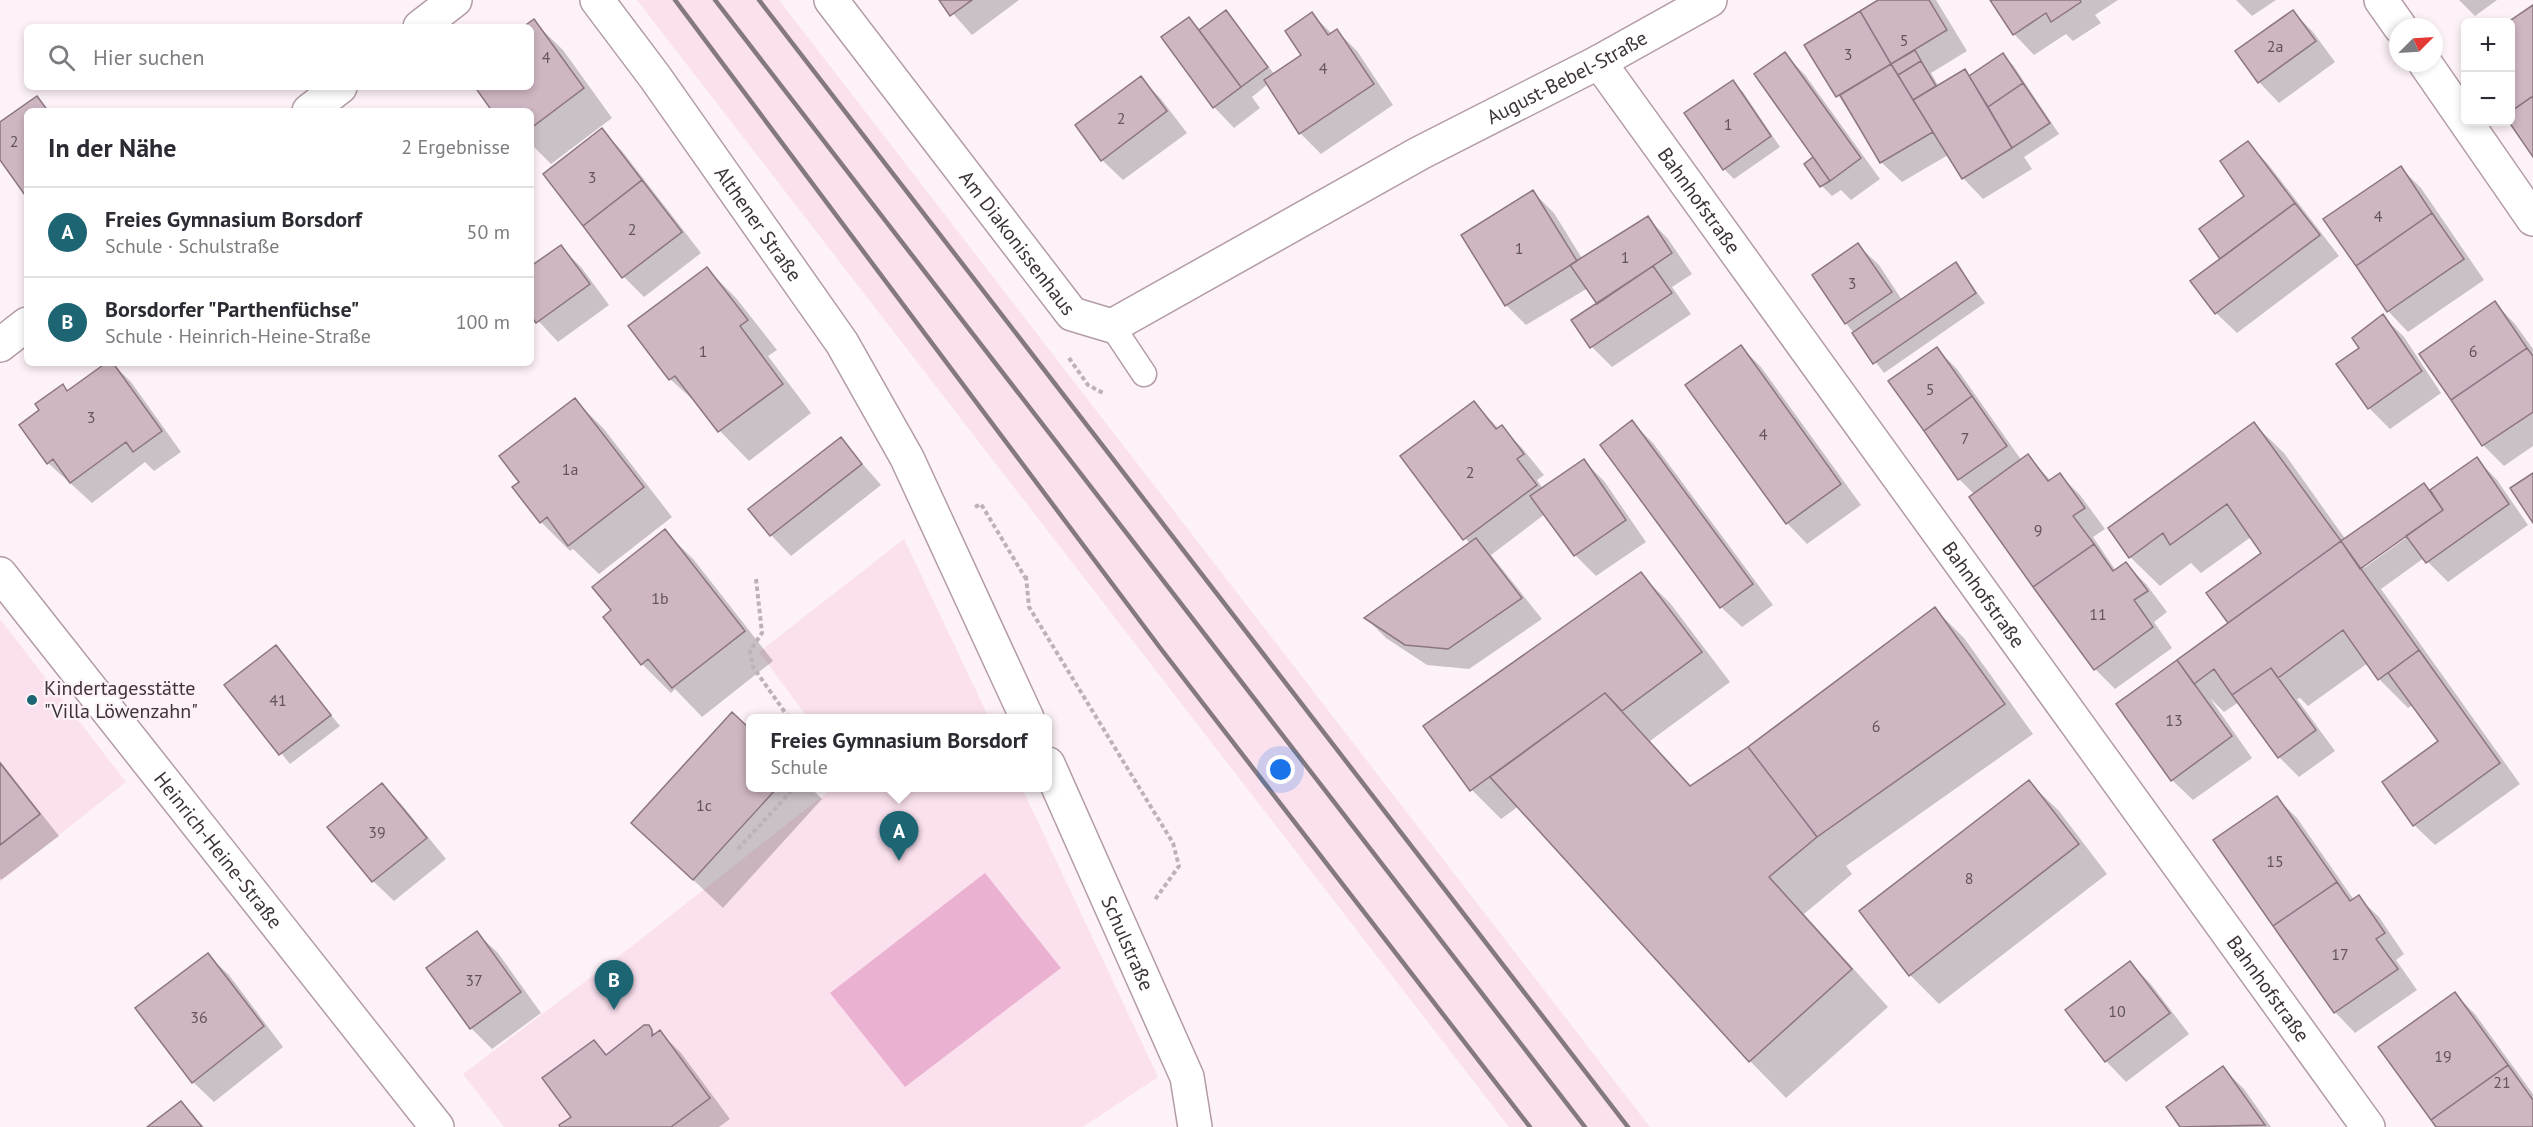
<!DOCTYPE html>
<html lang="de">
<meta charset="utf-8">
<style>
:root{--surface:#fff;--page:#f2f2f3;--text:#2b2b33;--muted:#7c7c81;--line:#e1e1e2;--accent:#1e6574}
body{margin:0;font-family:"PT Sans",sans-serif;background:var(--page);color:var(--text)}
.controls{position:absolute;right:18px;top:18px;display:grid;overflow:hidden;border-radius:9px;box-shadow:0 3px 9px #0003}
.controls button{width:54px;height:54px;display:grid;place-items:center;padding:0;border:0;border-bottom:2px solid var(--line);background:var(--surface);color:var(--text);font:30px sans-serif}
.compass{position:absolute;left:2389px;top:18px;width:54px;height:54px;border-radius:50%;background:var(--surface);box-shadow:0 3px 9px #0003;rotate:66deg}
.you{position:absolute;left:1281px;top:770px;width:21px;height:21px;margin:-15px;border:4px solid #fff;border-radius:50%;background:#1a73e8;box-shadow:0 0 0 9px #1a73e833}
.badge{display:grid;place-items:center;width:39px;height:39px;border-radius:50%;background:var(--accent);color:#fff;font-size:20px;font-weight:700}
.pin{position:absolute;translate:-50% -50px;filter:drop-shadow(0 2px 3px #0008)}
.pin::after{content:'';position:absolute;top:32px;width:21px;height:18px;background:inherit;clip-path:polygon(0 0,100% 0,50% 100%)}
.popup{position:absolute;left:746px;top:714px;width:306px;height:78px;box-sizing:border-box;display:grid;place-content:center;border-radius:9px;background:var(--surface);filter:drop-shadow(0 2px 4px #0005);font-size:20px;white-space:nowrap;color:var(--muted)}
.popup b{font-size:22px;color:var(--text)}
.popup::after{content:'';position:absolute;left:50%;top:100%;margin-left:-12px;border:12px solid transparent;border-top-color:var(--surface)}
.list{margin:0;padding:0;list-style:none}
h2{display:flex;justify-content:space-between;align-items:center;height:78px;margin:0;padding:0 24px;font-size:26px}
h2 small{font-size:20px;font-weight:400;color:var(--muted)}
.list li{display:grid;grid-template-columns:39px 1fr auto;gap:18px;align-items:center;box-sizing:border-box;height:90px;padding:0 24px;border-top:2px solid var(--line)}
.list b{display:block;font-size:22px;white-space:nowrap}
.list p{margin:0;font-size:20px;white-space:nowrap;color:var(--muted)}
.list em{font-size:20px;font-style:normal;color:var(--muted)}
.icon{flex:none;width:33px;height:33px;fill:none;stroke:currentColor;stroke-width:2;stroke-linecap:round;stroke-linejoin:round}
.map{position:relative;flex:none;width:2533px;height:1127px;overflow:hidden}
.search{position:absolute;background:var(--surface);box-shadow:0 3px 9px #0003;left:24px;top:24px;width:510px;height:66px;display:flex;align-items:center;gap:15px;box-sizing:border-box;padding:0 21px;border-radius:9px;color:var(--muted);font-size:22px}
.panel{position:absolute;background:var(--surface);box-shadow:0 3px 9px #0003;left:24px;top:108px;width:510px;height:258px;border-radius:9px}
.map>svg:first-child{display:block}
.built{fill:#fbe0ee}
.green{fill:#eab1d0}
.shadow{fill:#0003;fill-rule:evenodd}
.building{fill:#cfb6c3;stroke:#8c7581;stroke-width:1.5}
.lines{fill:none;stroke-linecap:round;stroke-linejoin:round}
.service-casing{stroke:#b39ba7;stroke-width:27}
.minor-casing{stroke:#b39ba7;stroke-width:36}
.path{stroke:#bcb2b7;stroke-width:4;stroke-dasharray:4.5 3;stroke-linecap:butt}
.service{stroke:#fff;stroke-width:24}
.minor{stroke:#fff;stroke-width:33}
.rail{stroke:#83797e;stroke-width:4.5}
.poi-dot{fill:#1e6574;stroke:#fdf2f8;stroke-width:2}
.labels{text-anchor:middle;stroke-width:4.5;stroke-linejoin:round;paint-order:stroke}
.number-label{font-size:16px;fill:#62545b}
.street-label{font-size:20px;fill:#3d3338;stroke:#fdf2f8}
.poi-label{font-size:20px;fill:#3d3338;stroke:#fdf2f8;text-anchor:start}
</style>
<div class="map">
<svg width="2533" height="1127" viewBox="0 0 2533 1127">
<rect width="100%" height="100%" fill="#fdf2f8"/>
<path class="built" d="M637,0H779L1650,1127H1509Z
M904,539L989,718H808L759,652Z
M0,619L126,782L0,882Z
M833,788H1022L1158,1077L1083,1127H504L463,1074L632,946Z"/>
<path class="green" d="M985,873L1061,968L905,1087L830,993Z"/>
<path class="shadow" d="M941,0H1019L972,35Z
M1881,0H1936L1967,51L1931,73L1939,87L1965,71L1970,76L2003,55L2013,65L2059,134L2024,157L2032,169L1983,199L1963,178L1948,155L1902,182L1881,162L1806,45Z
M1991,0H2118L2095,15L2101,23L2073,41L2066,34L2034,55L2014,34Z
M2236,0H2276L2252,16Z
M2459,0H2497L2475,16Z
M1226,12L1275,75L1303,56L1312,14L1332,34L1337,31L1357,51L1393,105L1321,154L1301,134L1268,84L1252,97L1260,108L1234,128L1214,107L1189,19L1201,31Z
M2293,12L2313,32L2335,62L2279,103L2259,82L2237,52Z
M533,21L563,50L612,118L551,164L534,147L531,149V111H493L485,87H531V27H526Z
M1785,54L1805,75L1880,179L1851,200L1841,190L1832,196L1822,186L1818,164Z
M1141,78L1161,99L1187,133L1123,180L1102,160Z
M1732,82L1743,92L1780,147L1734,179L1724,169Z
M602,130L622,151L701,253L644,297L624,277Z
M2248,143L2268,164L2339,256L2237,333L2216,313L2222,259L2246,196Z
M2401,168L2421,188L2484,280L2408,332L2388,311L2326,219Z
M1533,192L1554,213L1583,260L1648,218L1668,239L1692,274L1672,287L1691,314L1612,367L1592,347L1599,304L1588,288L1526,325L1506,305Z
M1858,245L1879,265L1902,300L1956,264L1985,303L1884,373L1846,323Z
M561,247L581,267L609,305L558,342L531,313V268Z
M707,269L736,298L777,350L768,356L811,413L749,461L720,431L701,407L670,379Z
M2495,303L2515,324L2533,349V446L2504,466L2483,445L2421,354Z
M2383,316L2404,337L2441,393L2390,429L2369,408Z
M1741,347L1761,367L1861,505L1807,544L1787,523L1687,385Z
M1937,349L1957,369L2022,461L2028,456L2051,481L2060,475L2080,495L2105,529L2093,537L2116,571L2126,564L2146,584L2167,612L2154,622L2172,648L2115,689L2095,669L1975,495L1959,479L1891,381Z
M109,363H112L131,382L181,452L154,471L145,462L92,503L48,463L41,410L63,386L69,391Z
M575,400L604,429L672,517L599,574L573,549L570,551L541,522L521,482Z
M1474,403L1499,429L1502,427L1522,448L1544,475L1537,480L1543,489L1584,461L1604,481L1646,542L1596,576L1575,555L1545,514L1491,555L1542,619L1469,669L1427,665L1386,638L1366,618L1470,544L1402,456Z
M1632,422L1653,443L1773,605L1742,627L1721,607L1602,445Z
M2254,424L2284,453L2346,540L2424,485L2431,491L2477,459L2497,480L2528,525L2448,582L2424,558L2381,589L2520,784L2435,845L2414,825L2440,741L2413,705L2408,708L2379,679L2368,663L2308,706L2300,698L2297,699L2335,751L2299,777L2279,757L2239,702L2224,712L2210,698L2252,758L2193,800L2172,780L2118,705L2230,623L2264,554L2251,537L2201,573L2191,563L2160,586L2130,557ZM2412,531L2413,533L2364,568V564Z
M841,439L881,485L791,556L771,535Z
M665,531L694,560L773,661L702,717L675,689L671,693L642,664L613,610Z
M1640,574L1670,603L1730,682L1650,741L1692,787L1749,749L1935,609L1964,638L2033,734L1846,866L1852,874L1804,914L1888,1007L1786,1098L1750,1061L1519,806L1501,819L1472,790Z
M276,647L340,726L290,764L226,685Z
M732,714L750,731V788H811L822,799L723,908L633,823Z
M0,761L59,836L1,880L0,878Z
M2029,782L2059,811L2107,874L1939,1004L1910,975Z
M382,785L402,805L446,859L394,901L373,881Z
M2277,798L2297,818L2354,900L2358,897L2379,917L2404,954L2396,960L2417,990L2355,1033L2335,1012Z
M477,933L498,953L541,1013L492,1049L471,1028L428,968Z
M208,955L229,975L283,1047L214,1102L193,1082Z
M2130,963L2150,983L2189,1034L2126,1082L2106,1061Z
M2455,994L2475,1014L2533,1094V1127H2438Z
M648,1027L656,1035L660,1032L681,1053L730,1119L719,1127H562L573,1117L594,1042L607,1055Z
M2223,1068L2244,1089L2271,1127H2182L2168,1108Z
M181,1103L204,1127H149Z"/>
<path class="building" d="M939,0H972L950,16Z
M1878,0H1929L1947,30L1891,64L1860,11Z
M1990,0H2080L2081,2L2051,22L2046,13L2013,35Z
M2533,5V96L2510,112V22H2508Z
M1226,10L1268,67L1241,87L1199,30Z
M2293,10L2316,41L2258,83L2235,51Z
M1860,11L1891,64L1836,97L1804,45Z
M1312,12L1328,35L1337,29L1374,84L1299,134L1264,80L1301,55L1285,31Z
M1189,17L1241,87L1213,108L1161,37Z
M534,19L584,88L531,128V111H492L477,90L482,87H531V27H523Z
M1915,50L1921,61L1898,75L1891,64Z
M1785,52L1861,158L1830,181L1754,74Z
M2003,53L2023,83L1988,107L1969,76Z
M1921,61L1936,86L1913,100L1898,75Z
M1891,64L1933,132L1880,163L1840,95Z
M1965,69L2012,148L1962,179L1913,100Z
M1141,76L1167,111L1101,161L1075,125Z
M1733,80L1771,136L1723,170L1684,113Z
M2023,83L2050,123L2012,148L1988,107Z
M37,96L48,111H27V198L0,160V122Z
M2533,96V157L2509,122L2510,112Z
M602,128L642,180L583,226L543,174Z
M2248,141L2295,203L2220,259L2199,229L2244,196L2220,161Z
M1813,157L1830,181L1820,187L1804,164Z
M2401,166L2432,213L2356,266L2323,219Z
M642,180L682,232L622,278L583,226Z
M1533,190L1577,261L1505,306L1461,235Z
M2295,203L2320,235L2215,314L2190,281Z
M2432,213L2464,259L2387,312L2356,266Z
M1648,216L1672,253L1597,304L1570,265Z
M1858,243L1892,292L1845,324L1812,275Z
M561,245L590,284L536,323L531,316V266Z
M1956,262L1976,293L1873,364L1852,333Z
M1653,266L1672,293L1590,348L1571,320Z
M707,267L748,320L740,326L783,384L718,432L675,376L669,380L628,326Z
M2495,301L2527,348L2451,400L2419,354Z
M2383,314L2422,371L2368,409L2336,364L2359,348L2352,338Z
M1741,345L1841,484L1786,524L1685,385Z
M1937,347L1972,396L1924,431L1888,381Z
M2527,348L2533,356V412L2482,446L2451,400Z
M106,363H113L162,431L133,452L126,442L70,483L53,459L47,464L19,425L39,410L35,404L63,384L67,391Z
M1972,396L2007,446L1958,480L1924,431Z
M575,398L644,487L568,546L547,517L540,523L512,487L519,482L499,456Z
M1474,401L1496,429L1502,425L1524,454L1517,459L1537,485L1463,540L1400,456Z
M1632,420L1753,584L1720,608L1600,445Z
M2254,422L2341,541L2228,623L2206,593L2261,553L2227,504L2170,545L2163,533L2129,558L2108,528Z
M841,437L862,464L770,536L748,509Z
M2028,454L2048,481L2060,473L2085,508L2073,516L2094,544L2033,587L1969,497Z
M2477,457L2509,504L2426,563L2406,536L2443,510L2430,490Z
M1584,459L1626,520L1574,556L1530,496Z
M2533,473V523L2510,488Z
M2424,483L2443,510L2360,569L2341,541Z
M665,529L745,631L672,688L648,659L641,665L603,617L611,610L592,587Z
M1476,538L1522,598L1448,649L1405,645L1364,618Z
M2341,541L2419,650L2378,680L2343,630L2278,678L2271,668L2232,695L2214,669L2194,684L2177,660Z
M2094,544L2113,571L2126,562L2148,591L2134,600L2153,627L2094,670L2033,587Z
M1641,572L1702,652L1622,711L1605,693L1470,791L1423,726Z
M1935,607L2005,704L1817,837L1748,747Z
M276,645L331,715L279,755L224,685Z
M2419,650L2500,763L2413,826L2382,782L2438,741L2388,673Z
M2177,660L2232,736L2171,781L2116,704Z
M2271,668L2316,730L2278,758L2232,695Z
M1605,693L1690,786L1748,747L1817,837L1769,877L1852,969L1749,1062L1490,777Z
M732,712L750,729V788H777L693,880L631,823Z
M0,763L40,814L0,845Z
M2029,780L2079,844L1909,976L1859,911Z
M382,783L427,838L372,882L327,827Z
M2277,796L2337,882L2273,926L2213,840Z
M2337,882L2350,901L2359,895L2385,933L2376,939L2398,969L2334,1013L2273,926Z
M477,931L521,992L470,1029L426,968Z
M208,953L264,1026L192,1083L135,1008Z
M2130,961L2170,1013L2105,1062L2065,1010Z
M2455,992L2508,1065L2431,1120L2378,1047Z
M644,1025H649L652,1030V1036L660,1030L710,1098L671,1127H560L559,1125L571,1117L542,1078L594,1040L606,1055Z
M2508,1065L2533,1100V1127H2436L2431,1120Z
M2223,1066L2265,1125L2180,1127L2166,1107Z
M181,1101L202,1127H147Z"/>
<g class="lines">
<g class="service-casing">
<path id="service" d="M1112,326L1144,374"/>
</g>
<g class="minor-casing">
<g id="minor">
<path id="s1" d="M597,0L655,77L842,343L907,458L1027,718"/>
<path id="s2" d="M831,0L1072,314L1112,326L1420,153L1599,62L1710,0"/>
<path d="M2381,0L2400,27"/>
<path d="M420,27L455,0"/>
<path id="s3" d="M1599,62L2368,1127"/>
<path d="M2425,63L2533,219"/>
<path d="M309,111L340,87"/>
<path d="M0,345L27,324"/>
<path id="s4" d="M0,574L437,1127"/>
<path id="s5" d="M1048,764L1187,1077L1195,1127"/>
</g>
</g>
<path class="path" d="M1069,358L1088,385L1105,394
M975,507L981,504L1026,579
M1026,576L1029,607L1173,843L1179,866L1154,901
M756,579L762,633L750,651L753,667L789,718
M738,849L794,788"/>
<use href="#service" class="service"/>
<use href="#minor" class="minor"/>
<path class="rail" d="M675,0L1161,649L1530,1127
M715,0L1585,1127
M759,0L1628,1127"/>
</g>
<circle class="poi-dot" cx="32" cy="700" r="6"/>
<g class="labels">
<g class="number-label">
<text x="1904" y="46">5</text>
<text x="2275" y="52">2a</text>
<text x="1848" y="60">3</text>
<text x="546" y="63">4</text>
<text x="1323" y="74">4</text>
<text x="1121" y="124">2</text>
<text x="1728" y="130">1</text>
<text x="14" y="147">2</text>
<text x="592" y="183">3</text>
<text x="2378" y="222">4</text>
<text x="632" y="235">2</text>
<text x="1519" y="254">1</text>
<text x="1625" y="263">1</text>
<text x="1852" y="289">3</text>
<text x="703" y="357">1</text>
<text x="2473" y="357">6</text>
<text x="1930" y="395">5</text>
<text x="91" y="423">3</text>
<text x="1763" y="440">4</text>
<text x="1965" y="444">7</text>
<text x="570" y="475">1a</text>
<text x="1470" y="478">2</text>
<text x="2038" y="536">9</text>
<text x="660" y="604">1b</text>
<text x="2098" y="620">11</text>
<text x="278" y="706">41</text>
<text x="2174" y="726">13</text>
<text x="1876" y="732">6</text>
<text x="704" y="811">1c</text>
<text x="377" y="838">39</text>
<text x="2275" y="867">15</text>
<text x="1969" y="884">8</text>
<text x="2340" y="960">17</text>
<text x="474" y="986">37</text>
<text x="2117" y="1017">10</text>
<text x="199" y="1023">36</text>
<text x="2443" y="1062">19</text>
<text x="2502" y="1088">21</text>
</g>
<g class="street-label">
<text dy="7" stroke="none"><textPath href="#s2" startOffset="956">August-Bebel-Straße</textPath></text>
<text dy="7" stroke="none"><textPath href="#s3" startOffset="171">Bahnhofstraße</textPath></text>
<text dy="7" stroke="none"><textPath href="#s1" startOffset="276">Althener Straße</textPath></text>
<text dy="7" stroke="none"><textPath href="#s2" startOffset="306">Am Diakonissenhaus</textPath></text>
<text dy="7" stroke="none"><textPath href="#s3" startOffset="657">Bahnhofstraße</textPath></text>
<text dy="7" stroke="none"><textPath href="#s4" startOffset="352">Heinrich-Heine-Straße</textPath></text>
<text dy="7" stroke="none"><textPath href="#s5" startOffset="196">Schulstraße</textPath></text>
<text dy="7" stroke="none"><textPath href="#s3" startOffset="1143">Bahnhofstraße</textPath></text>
</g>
<g class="poi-label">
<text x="44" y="695">Kindertagesstätte<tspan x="44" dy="23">"Villa Löwenzahn"</tspan></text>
</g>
</g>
</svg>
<div class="controls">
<button>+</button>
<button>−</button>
</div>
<svg class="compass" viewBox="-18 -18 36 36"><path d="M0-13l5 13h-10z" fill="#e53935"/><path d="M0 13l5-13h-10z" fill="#7c7c81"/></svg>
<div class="you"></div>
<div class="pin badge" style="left:899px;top:861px">A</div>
<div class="popup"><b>Freies Gymnasium Borsdorf</b>Schule</div>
<div class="pin badge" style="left:614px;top:1010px">B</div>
<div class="search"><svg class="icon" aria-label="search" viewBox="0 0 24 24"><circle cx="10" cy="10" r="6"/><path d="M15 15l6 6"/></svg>Hier suchen</div>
<section class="panel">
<h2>In der Nähe<small>2 Ergebnisse</small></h2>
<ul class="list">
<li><span class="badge">A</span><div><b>Freies Gymnasium Borsdorf</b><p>Schule · Schulstraße</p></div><em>50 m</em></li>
<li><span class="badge">B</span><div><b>Borsdorfer &quot;Parthenfüchse&quot;</b><p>Schule · Heinrich-Heine-Straße</p></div><em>100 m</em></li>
</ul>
</section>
</div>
